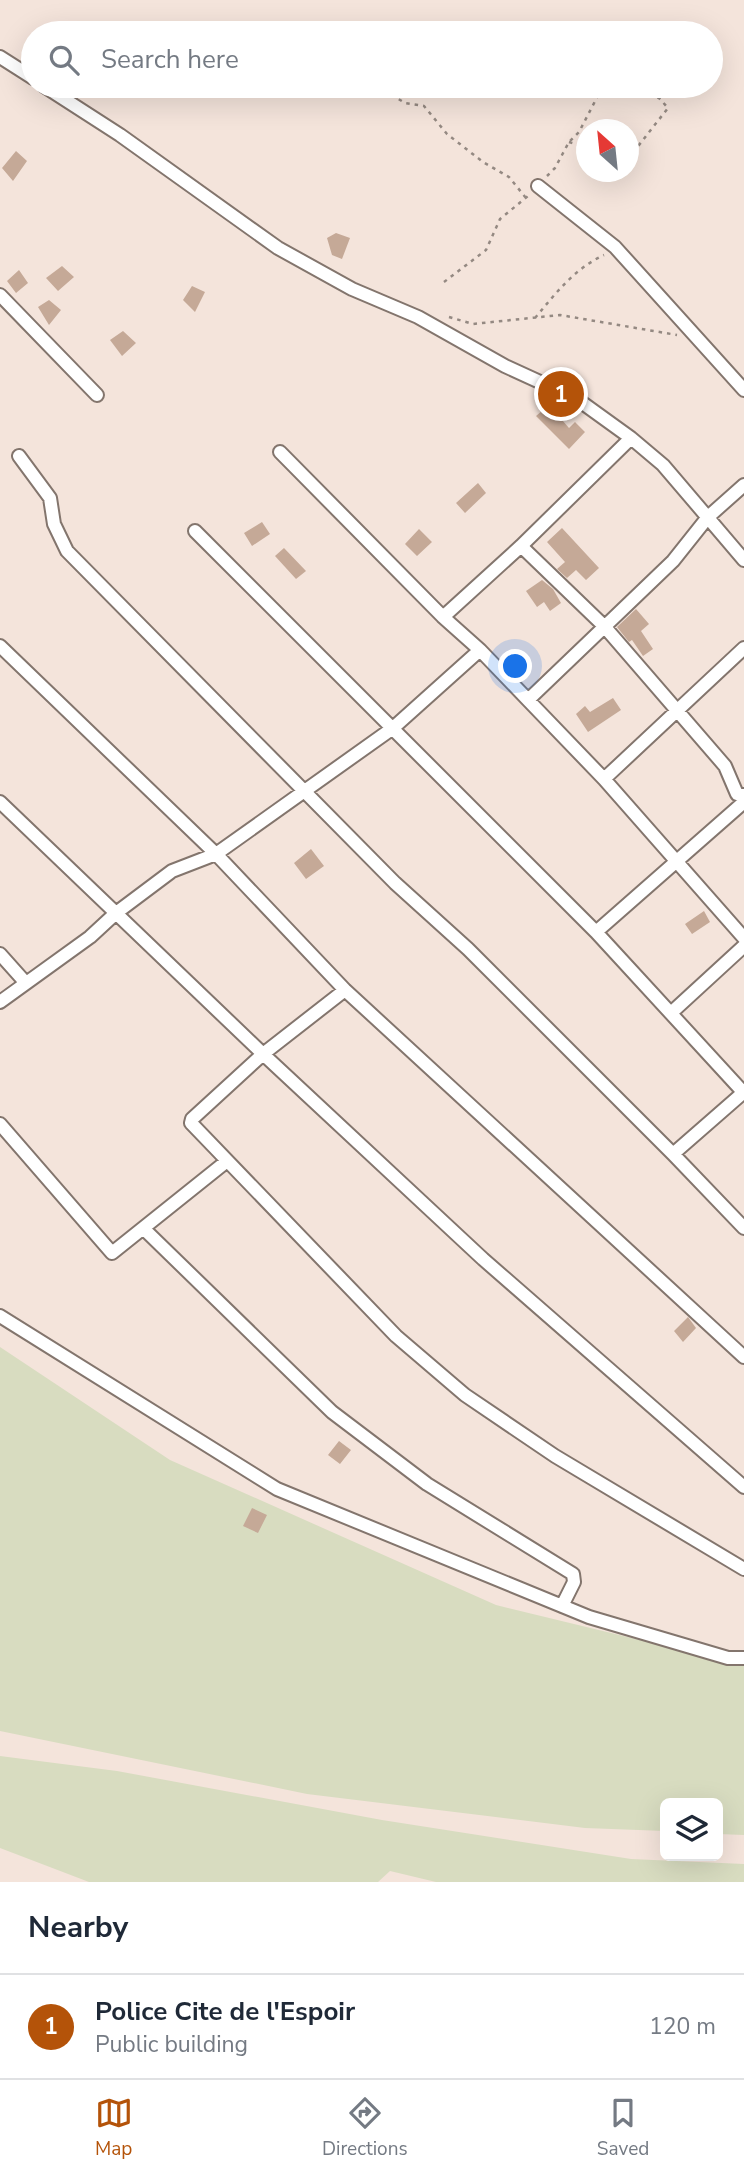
<!DOCTYPE html>
<style>
:root{--surface:#fff;--page:#f2f2f3;--text:#1f2937;--muted:#747a83;--line:#e0e1e3;--accent:#b45309}
body{margin:0;font-family:"Nunito Sans",sans-serif;background:var(--page);color:var(--text)}
.controls{position:absolute;right:21px;bottom:21px;display:grid;overflow:hidden;border-radius:10px;box-shadow:0 7px 28px #0002}
.controls button{width:63px;height:63px;display:grid;place-items:center;padding:0;border:0;border-bottom:2px solid var(--line);background:var(--surface);color:var(--text);font:35px sans-serif}
.compass{position:absolute;left:576px;top:119px;width:63px;height:63px;border-radius:50%;background:var(--surface);box-shadow:0 7px 28px #0002;rotate:333deg}
.you{position:absolute;left:516px;top:667px;width:24px;height:24px;margin:-18px;border:5px solid #fff;border-radius:50%;background:#1a73e8;box-shadow:0 0 0 10px #1a73e833}
.badge{display:grid;place-items:center;width:46px;height:46px;border-radius:50%;background:var(--accent);color:#fff;font-size:23px;font-weight:700}
.pin{position:absolute;translate:-50% -50%;border:4px solid #fff;box-shadow:0 2px 7px #0006}
.list{margin:0;padding:0;list-style:none}
h2{display:flex;justify-content:space-between;align-items:center;height:91px;margin:0;padding:0 28px;font-size:30px}
h2 small{font-size:23px;font-weight:400;color:var(--muted)}
.list li{display:grid;grid-template-columns:46px 1fr auto;gap:21px;align-items:center;box-sizing:border-box;height:105px;padding:0 28px;border-top:2px solid var(--line)}
.list b{display:block;font-size:26px;white-space:nowrap}
.list p{margin:0;font-size:23px;white-space:nowrap;color:var(--muted)}
.list em{font-size:23px;font-style:normal;color:var(--muted)}
.icon{flex:none;width:38px;height:38px;fill:none;stroke:currentColor;stroke-width:2;stroke-linecap:round;stroke-linejoin:round}
.map{position:relative;flex:none;width:744px;height:1882px;overflow:hidden}
.search{position:absolute;background:var(--surface);box-shadow:0 7px 28px #0002;left:21px;right:21px;top:21px;height:77px;display:flex;align-items:center;gap:18px;box-sizing:border-box;padding:0 24px;border-radius:38px;color:var(--muted);font-size:26px}
.sheet{height:196px;background:var(--surface)}
nav{display:flex;justify-content:space-around;align-items:center;box-sizing:border-box;height:98px;border-top:2px solid var(--line);background:var(--surface);font-size:19px;color:var(--muted)}
nav a{display:grid;justify-items:center;gap:4px}
nav .on{color:var(--accent)}
.map>svg:first-child{display:block}
.green{fill:#d8dcc0}
.building{fill:#c5a997}
.lines{fill:none;stroke-linecap:round;stroke-linejoin:round}
.minor-casing{stroke:#83756d;stroke-width:16}
.path{stroke:#948982;stroke-width:2.5;stroke-dasharray:3.5 5;stroke-linecap:butt}
.minor{stroke:#fff;stroke-width:12}
</style>
<div class="map">
<svg width="744" height="1882" viewBox="0 0 744 1882">
<rect width="100%" height="100%" fill="#f4e4db"/>
<path class="green" d="M0,1347L170,1460L496,1605L739,1664L744,1662V1835L718,1834V1803H665V1831L585,1828L307,1794L0,1731Z
M0,1756L117,1771L382,1820L631,1859L744,1864V1882H436L390,1871L378,1882H89L0,1848Z"/>
<path class="building" d="M16,151L27,161L13,181L2,168Z
M336,233L350,238L342,259L332,255L327,238Z
M62,266L74,277L58,291L46,278Z
M19,270L28,283L16,293L7,281Z
M192,286L205,292L195,312L183,300Z
M49,300L61,310L49,325L38,307Z
M123,331L136,343L122,356L110,340Z
M549,405L569,428L575,422L585,432L569,449L536,416Z
M478,483L486,493L465,513L456,503Z
M262,522L270,534L252,546L244,533Z
M562,528L599,568L586,580L576,570L567,578L557,569L565,562L547,542Z
M419,529L432,542L417,556L405,544Z
M284,548L306,571L296,579L275,556Z
M542,580L553,589L561,603L550,611L544,602L537,607L526,591Z
M636,609L649,624L641,631L653,649L643,656L632,640L629,642L617,627Z
M613,698L621,710L588,732L576,714L585,706L590,712Z
M311,849L324,866L306,879L294,863Z
M704,911L710,922L692,934L685,924Z
M688,1317L696,1328L683,1342L674,1331Z
M339,1441L351,1450L340,1464L328,1455Z
M252,1508L267,1515L258,1533L243,1526Z"/>
<g class="lines">
<g class="minor-casing">
<path id="minor" d="M0,57L33,78
M44,86L120,135L278,248L352,289L418,317L505,366L577,399L631,438L663,465L744,560
M538,186L615,247L744,390
M0,295L97,395
M280,452L443,617L480,650L528,700L604,779L744,938
M19,456L50,498L54,524L67,551L395,883L468,949L673,1154L744,1228
M195,531L596,932L744,1093
M521,546L604,626L725,766L737,794L744,795
M443,617L521,546L631,438
M0,646L216,854L345,990L744,1357
M528,700L673,561L708,517L744,485
M604,779L744,648
M0,802L263,1054L483,1259L744,1487
M596,932L744,802
M0,954L25,982
M345,990L263,1054L192,1119L191,1123L396,1336L465,1395L555,1456L744,1569
M0,1002L90,937L116,913L172,871L216,854L393,728L480,650
M671,1013L744,946
M0,1124L112,1253L227,1161
M673,1154L744,1092
M144,1229L332,1412L427,1484L573,1574L574,1582L562,1606
M0,1316L277,1489L589,1617L728,1658H744"/>
</g>
<path class="path" d="M377,86L405,103L424,106L447,134L483,162L509,177L526,198
M569,142L586,147
M628,159L668,108L659,98L632,86
M614,172L617,174L619,172
M547,176L555,168L569,142L579,132L603,86
M444,282L486,250L500,219L528,196
M449,317L473,324L560,315L677,335
M535,318C556,293 574,269 604,255"/>
<use href="#minor" class="minor"/>
</g>
</svg>
<div class="controls">
<button><svg class="icon" aria-label="layers" viewBox="0 0 24 24"><path d="M12 4l9 5-9 5-9-5zM3 14l9 5 9-5"/></svg></button>
</div>
<svg class="compass" viewBox="-18 -18 36 36"><path d="M0-13l5 13h-10z" fill="#e53935"/><path d="M0 13l5-13h-10z" fill="#747a83"/></svg>
<div class="you"></div>
<div class="pin badge" style="left:561px;top:394px">1</div>
<div class="search"><svg class="icon" aria-label="search" viewBox="0 0 24 24"><circle cx="10" cy="10" r="6"/><path d="M15 15l6 6"/></svg>Search here</div>
</div>
<section class="sheet">
<h2>Nearby<small></small></h2>
<ul class="list">
<li><span class="badge">1</span><div><b>Police Cite de l'Espoir</b><p>Public building</p></div><em>120 m</em></li>
</ul>
</section>
<nav>
<a class="on"><svg class="icon" aria-label="map" viewBox="0 0 24 24"><path d="M3 6l6-2 6 2 6-2v14l-6 2-6-2-6 2zM9 4v14M15 6v14"/></svg>Map</a>
<a><svg class="icon" aria-label="directions" viewBox="0 0 24 24"><path d="M12 3l9 9-9 9-9-9zM9 14v-3h6M13 9l2 2-2 2"/></svg>Directions</a>
<a><svg class="icon" aria-label="saved" viewBox="0 0 24 24"><path d="M7 4h10v16l-5-4-5 4z"/></svg>Saved</a>
</nav>
